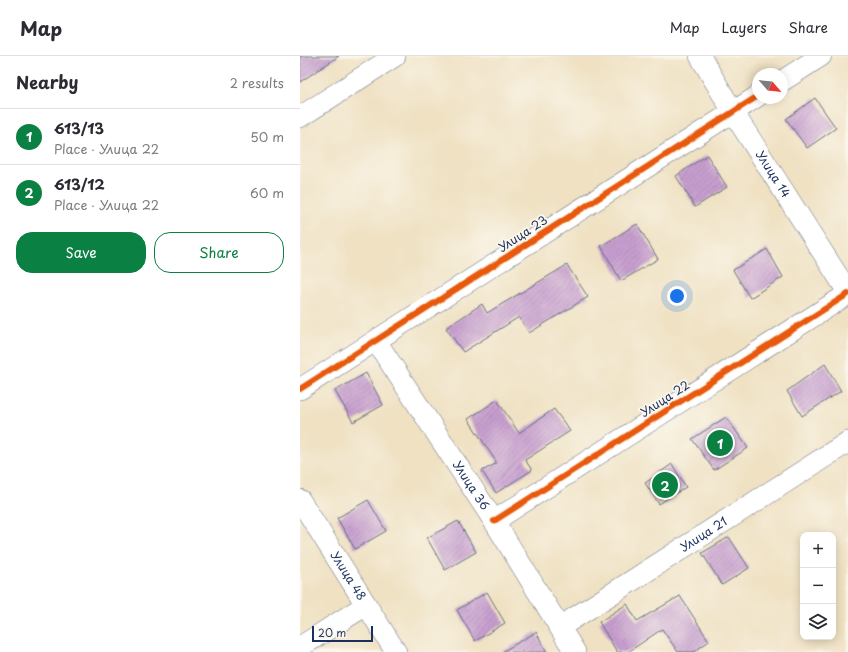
<!DOCTYPE html>
<meta charset="utf-8">
<style>
:root{--surface:#fff;--page:#f2f2f3;--text:#2b2b33;--muted:#7c7c81;--line:#e1e1e2;--accent:#0b8043}
body{margin:0;font-family:"Playpen Sans",sans-serif;background:var(--page);color:var(--text)}
.controls{position:absolute;right:12px;bottom:12px;display:grid;overflow:hidden;border-radius:8px;box-shadow:0 2px 10px #0003}
.controls button{width:36px;height:36px;display:grid;place-items:center;padding:0;border:0;border-bottom:1px solid var(--line);background:var(--surface);color:var(--text);font:20px sans-serif}
.compass{position:absolute;left:452px;top:12px;width:36px;height:36px;border-radius:50%;background:var(--surface);box-shadow:0 2px 10px #0003;rotate:117deg}
.scale{position:absolute;left:12px;bottom:10px;width:61px;box-sizing:border-box;padding-left:4px;border:2px solid #1b2f5e;border-top:0;font-size:11px;line-height:14px;white-space:nowrap;color:#1b2f5e;-webkit-text-stroke:3px #fbf7ec;paint-order:stroke}
.you{position:absolute;left:377px;top:240px;width:14px;height:14px;margin:-10px;border:3px solid #fff;border-radius:50%;background:#1a73e8;box-shadow:0 0 0 6px #1a73e833}
.badge{display:grid;place-items:center;width:26px;height:26px;border-radius:50%;background:var(--accent);color:#fff;font-size:13px;font-weight:700}
.pin{position:absolute;translate:-50% -50%;border:2px solid #fff;box-shadow:0 1px 4px #0006}
.list{margin:0;padding:0;list-style:none}
h2{display:flex;justify-content:space-between;align-items:center;height:52px;margin:0;padding:0 16px;font-size:17px}
h2 small{font-size:13px;font-weight:400;color:var(--muted)}
.list li{display:grid;grid-template-columns:26px 1fr auto;gap:12px;align-items:center;box-sizing:border-box;height:56px;padding:0 16px;border-top:1px solid var(--line)}
.list b{display:block;font-size:15px;white-space:nowrap}
.list p{margin:0;font-size:13px;white-space:nowrap;color:var(--muted)}
.list em{font-size:13px;font-style:normal;color:var(--muted)}
.actions{display:flex;gap:8px;padding:12px 16px}
.actions a{flex:1;padding:9px 0;border:1px solid var(--accent);border-radius:16px;text-align:center;font-size:14px;color:var(--accent)}
.actions .main{background:var(--accent);color:#fff}
.icon{flex:none;width:22px;height:22px;fill:none;stroke:currentColor;stroke-width:2;stroke-linecap:round;stroke-linejoin:round}
.map{position:relative;flex:none;width:548px;height:596px;overflow:hidden}
header{display:flex;align-items:center;gap:24px;box-sizing:border-box;height:56px;padding:0 20px;background:var(--surface);border-bottom:1px solid var(--line)}
header strong{font-size:19px}
nav{display:flex;gap:22px;margin-inline-start:auto;font-size:14px}
main{display:flex}
aside{flex:1;background:var(--surface)}
.map>svg:first-child{display:block}
.building{fill:url(#building-hatch)}
.lines{fill:none;stroke-linecap:round;stroke-linejoin:round}
.minor-casing{stroke:#656d81;stroke-width:22}
.minor{stroke:#fff;stroke-width:21}
.cycleway-casing{stroke:#fbf7ec;stroke-width:8}
.cycleway{stroke:#e8590c;stroke-width:6}
.labels{text-anchor:middle;stroke-width:3.5;stroke-linejoin:round;paint-order:stroke}
.street-label{font-size:12px;fill:#1b2f5e;stroke:#fbf7ec}
</style>
<header>
<strong>Map</strong>
<nav><a>Map</a><a>Layers</a><a>Share</a></nav>
</header>
<main>
<aside>
<h2>Nearby<small>2 results</small></h2>
<ul class="list">
<li><span class="badge">1</span><div><b>613/13</b><p>Place · Улица 22</p></div><em>50 m</em></li>
<li><span class="badge">2</span><div><b>613/12</b><p>Place · Улица 22</p></div><em>60 m</em></li>
</ul>
<div class="actions"><a class="main">Save</a><a>Share</a></div>
</aside>
<div class="map">
<svg width="548" height="596" viewBox="0 0 548 596">
<defs>
<pattern id="building-hatch" width="6" height="6" patternUnits="userSpaceOnUse"><rect width="6" height="6" fill="#c79fcf"/><path d="M-1 1l2-2M0 6l6-6M5 7l2-2" fill="none" stroke="#a182ab"/></pattern>
</defs>
<rect width="100%" height="100%" fill="#fbf7ec"/>
<filter id="ink" filterUnits="userSpaceOnUse"><feTurbulence type="fractalNoise" baseFrequency=".025" numOctaves="2"/><feDisplacementMap in="SourceGraphic" scale="8" xChannelSelector="R" yChannelSelector="G"/><feConvolveMatrix kernelMatrix="1 2 1 2 8 2 1 2 1" color-interpolation-filters="sRGB"/></filter>
<filter id="wash" filterUnits="userSpaceOnUse"><feTurbulence type="fractalNoise" baseFrequency=".012" numOctaves="4" result="noise"/><feDisplacementMap in="SourceGraphic" scale="16" xChannelSelector="R" yChannelSelector="G"/><feGaussianBlur stdDeviation="0.9" result="paint"/><feColorMatrix in="noise" values="0 0 0 0 0 0 0 0 0 0 0 0 0 0 0 0 0 1.4 0 .05"/><feComposite in="paint" operator="in"/></filter>
<g filter="url(#wash)">
<rect width="100%" height="100%" fill="#efe1c2"/>
<g id="blocks">
<path class="building" d="M0,0H39L0,26Z
M515,42L536,72L507,92L486,63Z
M407,99L427,131L395,151L376,120Z
M337,168L358,203L321,225L301,190Z
M467,193L483,221L450,242L433,214Z
M267,209L288,241L229,277L219,261L163,296L146,272L182,248L187,257Z
M525,308L541,335L502,360L487,335Z
M66,317L83,349L53,366L35,335Z
M197,344L219,377L254,353L270,375L225,404L232,414L196,437L182,415L197,407L168,363Z
M426,361L448,392L414,414L392,383Z
M372,408L386,431L359,448L345,427Z
M68,444L86,475L55,493L37,462Z
M158,465L176,496L145,514L127,482Z
M429,481L449,512L422,529L402,497Z
M187,536L205,567L175,585L157,554Z
M380,540L409,585L394,596H378L362,573L328,596H317L299,566L327,548L337,565Z
M236,576L247,596H202Z"/>
</g>
</g>
<g filter="url(#ink)">
<use href="#blocks" fill-opacity="0" stroke="#656d81" stroke-width="1"/>
<g class="lines">
<g class="minor-casing">
<g id="minor">
<path id="s1" d="M400,0L433,56L548,236"/>
<path d="M482,25L521,0"/>
<path d="M0,61L95,0"/>
<path id="s2" d="M76,285L194,465L275,596"/>
<path d="M0,333L458,40"/>
<path id="s3" d="M0,444L96,596"/>
<path d="M194,465L548,238"/>
<path id="s4" d="M260,571L548,386"/>
<path d="M0,591L66,549"/>
</g>
</g>
<use href="#minor" class="minor"/>
<g class="cycleway-casing">
<path id="cycleway" d="M0,333L458,40
M194,465L548,238"/>
</g>
<use href="#cycleway" class="cycleway"/>
</g>
</g>
<g class="labels">
<g class="street-label">
<text dy="4" stroke="none"><textPath href="#s1" startOffset="139">Улица 14</textPath></text>
<text transform="translate(223 178) rotate(-33)" y="4">Улица 23</text>
<text transform="translate(365 343) rotate(-33)" y="4">Улица 22</text>
<text dy="4" stroke="none"><textPath href="#s2" startOffset="173">Улица 36</textPath></text>
<text dy="4" stroke="none"><textPath href="#s4" startOffset="171">Улица 21</textPath></text>
<text dy="4" stroke="none"><textPath href="#s3" startOffset="90">Улица 48</textPath></text>
</g>
</g>
</svg>
<div class="controls">
<button>+</button>
<button>−</button>
<button><svg class="icon" aria-label="layers" viewBox="0 0 24 24"><path d="M12 4l9 5-9 5-9-5zM3 14l9 5 9-5"/></svg></button>
</div>
<svg class="compass" viewBox="-18 -18 36 36"><path d="M0-13l5 13h-10z" fill="#e53935"/><path d="M0 13l5-13h-10z" fill="#7c7c81"/></svg>
<div class="scale">20 m</div>
<div class="you"></div>
<div class="pin badge" style="left:420px;top:387px">1</div>
<div class="pin badge" style="left:365px;top:429px">2</div>
</div>
</main>
